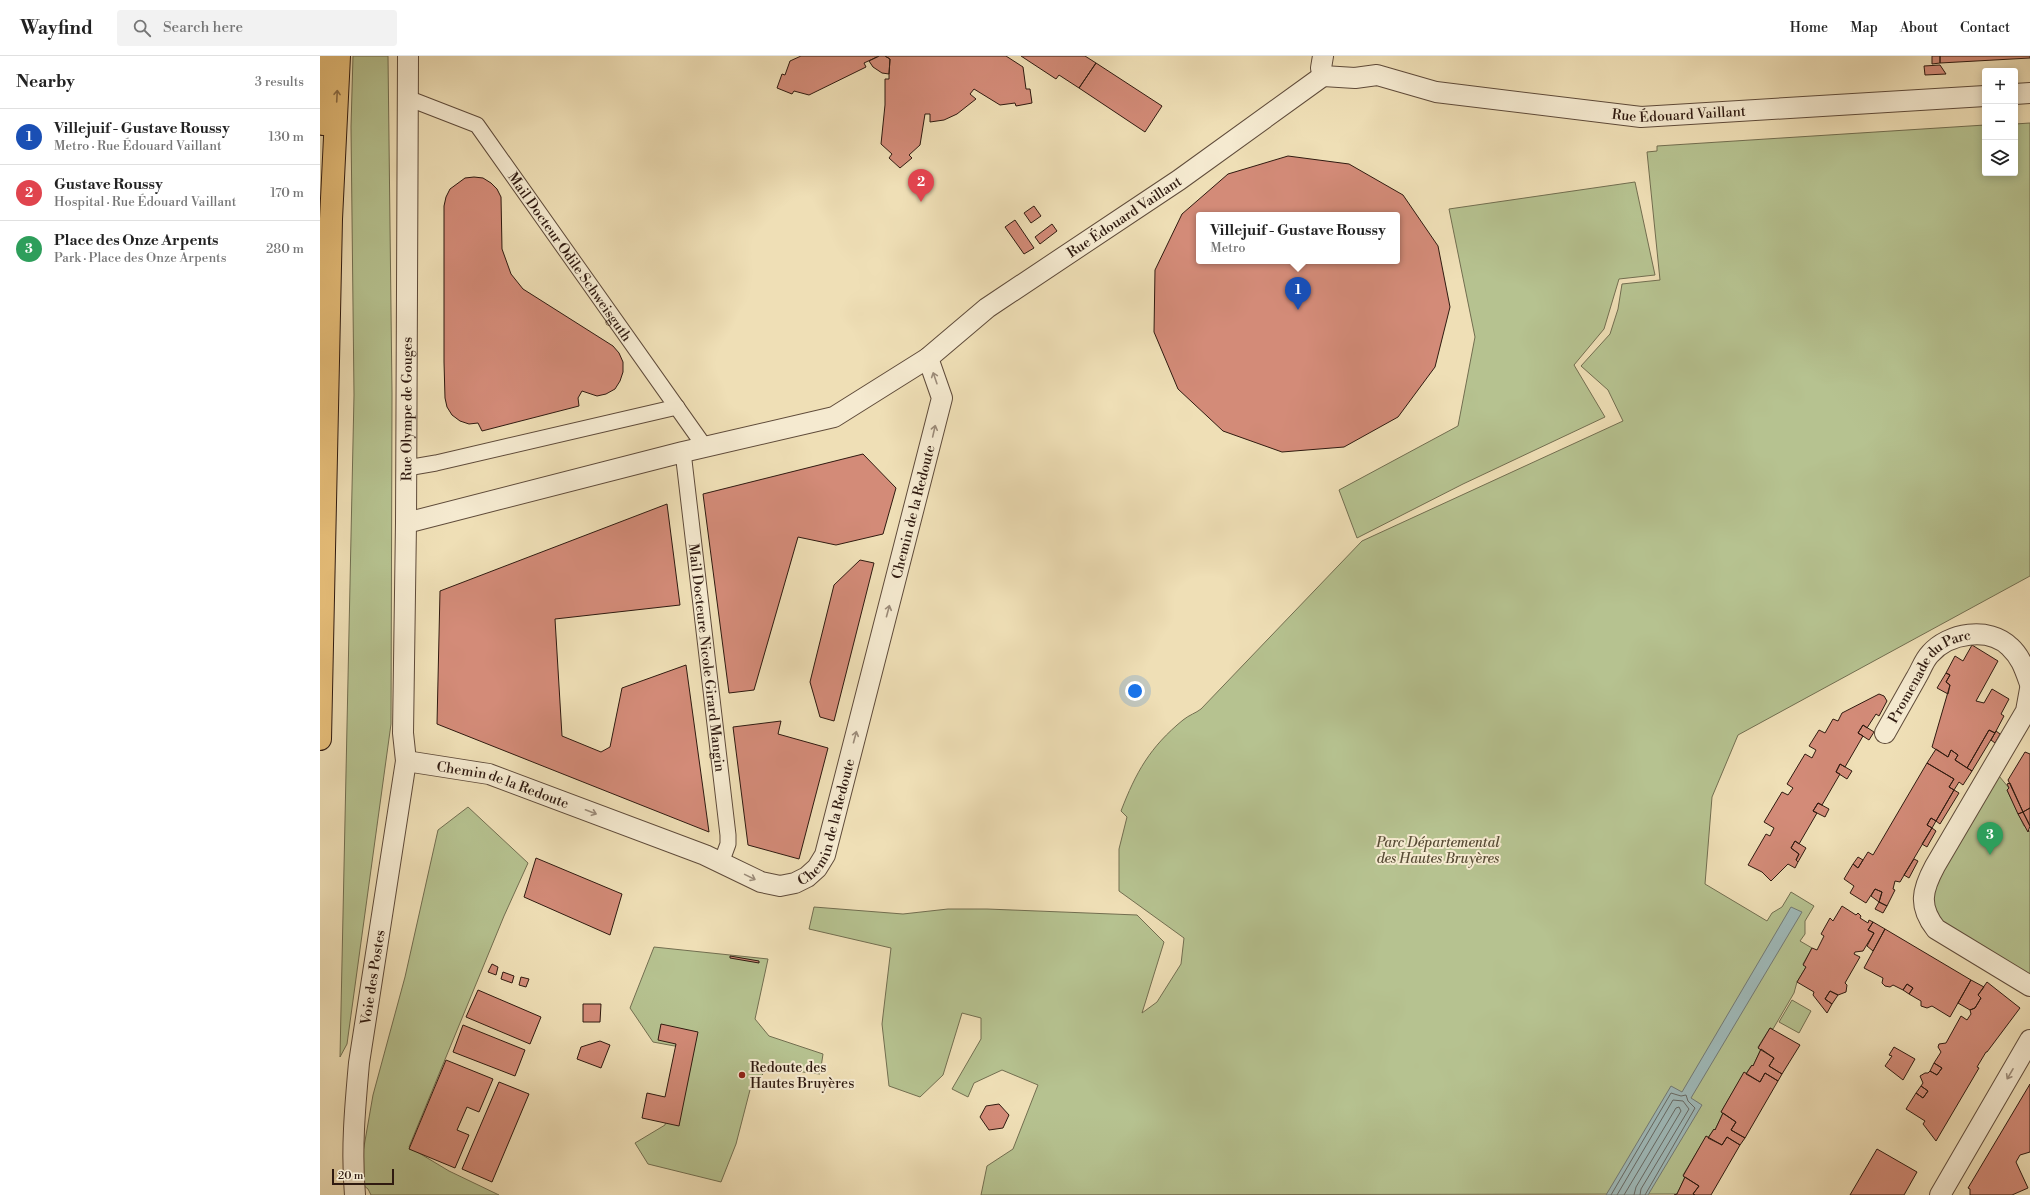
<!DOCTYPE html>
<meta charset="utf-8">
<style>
:root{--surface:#fff;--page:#f2f2f2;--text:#222;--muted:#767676;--line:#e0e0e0;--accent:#7c3aed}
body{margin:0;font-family:"Libre Bodoni",serif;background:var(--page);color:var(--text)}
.controls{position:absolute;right:12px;top:12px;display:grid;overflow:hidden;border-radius:4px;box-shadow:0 2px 10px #0003}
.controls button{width:36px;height:36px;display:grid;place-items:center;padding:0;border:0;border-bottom:1px solid var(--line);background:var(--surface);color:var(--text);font:20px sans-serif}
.scale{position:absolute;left:12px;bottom:10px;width:62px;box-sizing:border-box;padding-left:4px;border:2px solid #2f1a10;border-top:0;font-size:11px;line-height:14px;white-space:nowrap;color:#2f1a10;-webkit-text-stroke:3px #f5ead0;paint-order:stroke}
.you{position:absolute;left:815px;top:635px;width:14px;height:14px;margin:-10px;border:3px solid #fff;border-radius:50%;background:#1a73e8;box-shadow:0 0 0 6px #1a73e833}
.badge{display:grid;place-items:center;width:26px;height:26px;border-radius:50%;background:var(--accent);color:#fff;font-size:13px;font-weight:700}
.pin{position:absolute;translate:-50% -33px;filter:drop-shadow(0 1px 2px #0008)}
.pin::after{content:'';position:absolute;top:21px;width:14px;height:12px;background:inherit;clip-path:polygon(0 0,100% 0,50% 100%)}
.popup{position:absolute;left:876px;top:156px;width:204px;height:52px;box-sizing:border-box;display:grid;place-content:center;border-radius:4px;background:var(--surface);filter:drop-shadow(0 1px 3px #0005);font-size:13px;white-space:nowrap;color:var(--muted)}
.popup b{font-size:15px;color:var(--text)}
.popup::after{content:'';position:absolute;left:50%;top:100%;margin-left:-8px;border:8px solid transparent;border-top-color:var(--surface)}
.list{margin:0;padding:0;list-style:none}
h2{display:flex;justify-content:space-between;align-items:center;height:52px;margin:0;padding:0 16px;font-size:17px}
h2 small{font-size:13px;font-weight:400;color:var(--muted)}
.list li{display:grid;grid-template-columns:26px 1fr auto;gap:12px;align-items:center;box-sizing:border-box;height:56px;padding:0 16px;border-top:1px solid var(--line)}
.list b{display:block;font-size:15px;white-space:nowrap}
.list p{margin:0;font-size:13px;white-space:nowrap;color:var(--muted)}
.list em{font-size:13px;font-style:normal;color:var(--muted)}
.icon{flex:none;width:22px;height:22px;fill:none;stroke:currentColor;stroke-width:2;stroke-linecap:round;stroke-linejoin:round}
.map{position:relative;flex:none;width:1710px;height:1139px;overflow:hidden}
header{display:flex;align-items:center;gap:24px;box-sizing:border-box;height:56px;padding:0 20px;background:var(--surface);border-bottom:1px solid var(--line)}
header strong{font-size:19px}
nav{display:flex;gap:22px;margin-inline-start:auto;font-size:14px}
.search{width:280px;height:36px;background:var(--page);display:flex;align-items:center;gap:10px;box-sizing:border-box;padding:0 14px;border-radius:4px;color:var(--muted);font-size:15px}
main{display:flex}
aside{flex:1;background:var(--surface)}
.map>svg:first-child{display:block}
.green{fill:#b6c290;stroke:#726e50}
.water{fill:#9fbaba;stroke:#727a76}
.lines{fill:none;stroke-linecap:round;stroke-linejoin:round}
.shore{stroke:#676a65;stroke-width:1}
.building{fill:#d38b78;stroke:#2f1a10;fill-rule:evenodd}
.pedestrian-casing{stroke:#5f4b3a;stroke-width:17}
.minor-casing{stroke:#5f4b3a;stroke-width:22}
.motorway-casing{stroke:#2f1a10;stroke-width:24}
.pedestrian{stroke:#f5ead0;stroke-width:15}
.minor{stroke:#f5ead0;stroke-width:20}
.motorway{stroke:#e8c07b;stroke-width:22}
.oneway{stroke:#8c6d46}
.oneway2{stroke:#9c8c7a}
.poi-dot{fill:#8f2418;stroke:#f5ead0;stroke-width:1.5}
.labels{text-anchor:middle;stroke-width:4;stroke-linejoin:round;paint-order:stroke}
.street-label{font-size:14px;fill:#2f1a10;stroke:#f5ead0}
.park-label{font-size:14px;font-style:italic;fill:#584c36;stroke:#f5ead0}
.poi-label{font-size:14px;fill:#2f1a10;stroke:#f5ead0;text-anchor:start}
</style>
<header>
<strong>Wayfind</strong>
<div class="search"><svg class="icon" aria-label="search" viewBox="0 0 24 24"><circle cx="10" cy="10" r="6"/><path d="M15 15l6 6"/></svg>Search here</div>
<nav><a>Home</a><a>Map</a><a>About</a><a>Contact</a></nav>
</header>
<main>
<aside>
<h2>Nearby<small>3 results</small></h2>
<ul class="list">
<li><span class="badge" style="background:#1a4fb4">1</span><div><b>Villejuif - Gustave Roussy</b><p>Metro · Rue Édouard Vaillant</p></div><em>130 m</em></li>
<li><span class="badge" style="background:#e0444e">2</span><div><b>Gustave Roussy</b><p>Hospital · Rue Édouard Vaillant</p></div><em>170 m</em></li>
<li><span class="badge" style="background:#2e9e5b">3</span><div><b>Place des Onze Arpents</b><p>Park · Place des Onze Arpents</p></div><em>280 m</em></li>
</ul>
</aside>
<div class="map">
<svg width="1710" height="1139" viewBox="0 0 1710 1139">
<rect width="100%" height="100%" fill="#efdfb6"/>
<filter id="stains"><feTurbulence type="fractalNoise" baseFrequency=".005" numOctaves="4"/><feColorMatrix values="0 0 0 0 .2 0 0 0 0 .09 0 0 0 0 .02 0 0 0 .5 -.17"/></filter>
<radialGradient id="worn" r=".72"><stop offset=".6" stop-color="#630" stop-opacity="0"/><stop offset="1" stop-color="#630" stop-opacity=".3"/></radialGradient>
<path class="green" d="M33,0H68L72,338L71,668L27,988L20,1001L34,339L31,71Z
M1710,67V520L1418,679L1392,741L1385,828L1447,865L1452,857L1462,851L1471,836L1494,850L1485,865V878L1480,885L1492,892L1483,908L1486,911L1477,926L1474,937L1453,973L1450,972L1438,991L1441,993L1433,1010H1431L1426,1018L1424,1017L1401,1056L1403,1057L1395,1074L1394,1073L1388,1082L1386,1081L1363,1119L1365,1121L1357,1138L661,1139L667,1110L693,1093L718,1029L682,1014L654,1027L648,1041L632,1033L661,983V962L642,957L623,1019L600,1041L569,1030L562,968L571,892L489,873L494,851L583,858L628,853H667L817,859L844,886L822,957L837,946L861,908L864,882L799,835V793L807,761L801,755C816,716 830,691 863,664C869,659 876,657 881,653L1042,485L1303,365L1288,334L1261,310L1290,278L1298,253L1302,228L1340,224L1327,96L1337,95V90L1665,69V117H1695V68Z
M1315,126L1335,219L1299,223L1284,273L1254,309L1285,361L1143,428L1037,482L1019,434L1138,370L1155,281L1129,153Z
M1679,720L1689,732L1687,734L1704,770H1706L1708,775H1710V920L1620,865L1612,850L1615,823Z
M148,751L208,807L184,860L89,1091L129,1115L179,1139H51L48,1133L38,1125L53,1039L85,921L118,774Z
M334,891L448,903L435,963L449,980L503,998L500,1018L449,1012L431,1030L416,1088L401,1126L328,1108L315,1087L345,1069L360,991L333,986L310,952Z
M1472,944L1491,955L1479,977L1459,966Z"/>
<path class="water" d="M1471,851L1482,856L1371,1042L1382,1049L1328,1139H1286L1351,1030L1362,1036Z"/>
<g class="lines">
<path class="shore" d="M1291,1139L1351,1037L1361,1040L1366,1039L1368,1045L1375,1052L1325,1139
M1297,1139L1353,1044L1363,1045L1369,1053L1321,1133L1320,1139
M1304,1139L1356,1052L1359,1051L1361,1055L1316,1131L1314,1139"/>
</g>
<path class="building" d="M481,0H559L544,7L546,11L489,39L474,35L472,38L457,32L462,18L465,19L470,5Z
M559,0H565L570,3L569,18L562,17L553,11L549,5Z
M565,0H686L703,11L706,33H710L712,47L696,50L695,47L680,49L654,33L650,38L656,43L637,58L624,64L610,66V58H605L600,89L589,99L592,102L580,112L569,102L572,98L561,88L565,49V23H569V18L570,3Z
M701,0H765L776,7L759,32L739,19L736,23Z
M1612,0H1620V7L1612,8Z
M1620,0H1710V2L1620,7Z
M776,7L842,50L825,76L759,32Z
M1620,9L1626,18L1605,19L1604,10Z
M968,100L1029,108L1083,139L1118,190L1130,251L1115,311L1078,361L1024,391L962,396L903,375L858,333L834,276L835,214L862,158L908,118ZM879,159H1077V205H879Z
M154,121L163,122L171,127L177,133L181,141L182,193L191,218L203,233L293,290L299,297L303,306V316L300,325L295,333L286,338L277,340L262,335L258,342L259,350L162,375L158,367L149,368L140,365L132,359L127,351L125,342L124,306V150L126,141L130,133L145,122Z
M714,150L721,160L711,167L704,157Z
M695,164L714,192L704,198L685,171Z
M732,168L737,175L720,188L715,181Z
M543,398L576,432L563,478L516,489L478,481L434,634L409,637L383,438Z
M347,448L360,549L235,563L242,680L281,696L290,691L302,632L366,609L389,776L117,668L120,535Z
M540,504L554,507L514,665L500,661L490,626L514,529Z
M1652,589L1678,605L1656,645L1664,647L1672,633L1689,643L1681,658L1684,660L1675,677L1669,674L1647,712L1635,704L1638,699L1631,694L1628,701L1612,691L1630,629L1626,626L1630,619L1626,617L1635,600L1643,605Z
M1626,617L1630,619L1626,626L1630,629L1628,638L1617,632Z
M1559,638L1564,640L1567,645L1559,660L1556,658L1547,672L1543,669L1538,677L1543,680L1525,711L1520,708L1516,716L1520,718L1502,749L1498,747L1493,755L1497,757L1479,788L1475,785L1471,792L1479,798L1476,804L1478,806L1475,812L1468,808L1451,825L1442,816L1428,809L1446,778L1450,780L1454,772L1444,766L1462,736L1468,739L1473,732L1467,728L1485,698L1492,702L1496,694L1489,690L1499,674L1505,677L1513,663L1518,665L1522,657Z
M461,665L458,678L508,692L479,803L428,789L413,671Z
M1543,669L1554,676L1549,684L1538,677Z
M1669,674L1675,677L1652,715L1647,712Z
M1676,675L1680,678L1675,687L1671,684Z
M1616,693L1628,701L1631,694L1638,699L1635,704L1652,715L1643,729L1639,726L1634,734L1629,731L1634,723L1607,707Z
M1705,696L1710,698V752L1703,756L1688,724Z
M1607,707L1634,723L1629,731L1634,734L1616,765L1611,762L1607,769L1612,772L1580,826L1575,825L1573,833L1575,834L1567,850L1559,846L1562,836L1555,833L1546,847L1530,837L1534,830L1524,823L1533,808L1538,812L1548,796L1553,799Z
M1520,708L1532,715L1527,723L1516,716Z
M1690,727L1703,756L1698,758L1687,734L1689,732L1687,728Z
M1634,734L1639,737L1620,768L1616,765Z
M1498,747L1509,753L1505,761L1493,755Z
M1710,752V770L1703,756Z
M1703,756L1710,770L1708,776L1698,758Z
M1611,762L1616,765L1612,772L1607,769Z
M1612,772L1616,775L1607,791L1602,788Z
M1475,785L1486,792L1478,806L1476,804L1479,798L1471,792Z
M1538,801L1543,804L1538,812L1533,808Z
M216,802L302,838L290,879L204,841Z
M1594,803L1598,805L1589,822L1584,819Z
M1555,833L1562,836L1559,846L1551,840Z
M1559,846L1567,850L1563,857L1555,853Z
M1522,850L1536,859L1538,857L1541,860L1540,862L1548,867L1549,864L1553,866L1548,874L1554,877L1543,895L1535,896L1534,898L1540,901L1525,927L1527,929L1526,936L1518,939L1510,935L1505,943L1512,948L1507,957L1493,939L1494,936L1477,926L1486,911L1483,909L1492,892L1497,894L1504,880L1501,878L1510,862L1513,865Z
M1553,866L1565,873L1553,895L1547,890L1554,877L1548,874Z
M1565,873L1651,924L1630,961L1612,950L1607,952L1601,950V945L1589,938L1593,932L1587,928L1583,934L1573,929L1570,931L1565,930L1562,927L1563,922L1544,912Z
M410,900L439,905V907L410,902Z
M172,908L178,911L176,919L168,916Z
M183,916L194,920L192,927L181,923Z
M201,921L209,923L206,931L199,929Z
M1651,924L1664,931L1658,939L1661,942L1655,952L1650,954L1638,947Z
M1667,926L1700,952L1667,996H1666L1657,1011L1659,1012L1616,1085L1603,1068L1605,1065L1586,1053L1596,1037L1603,1042L1608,1035L1601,1030L1603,1027L1600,1020L1605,1017H1608L1610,1015L1617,1019L1622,1012L1614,1007L1621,996L1618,991L1619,988L1626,987L1641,960L1647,964L1651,958L1650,954L1655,952L1661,942L1658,939Z
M1587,928L1593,932L1589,938L1583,934Z
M158,934L221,961L210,988L146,961Z
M1510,935L1518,939L1512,948L1505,943Z
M263,948H281L280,966H263Z
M341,968L378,976L359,1070L322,1062L327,1037L345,1041L356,988L338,984Z
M143,969L205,994L195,1020L133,996Z
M1450,972L1480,989L1462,1018L1449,1010L1454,1002L1438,992Z
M280,985L290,989L281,1012L257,1003L261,991Z
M1574,991L1595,1003L1583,1024L1565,1010L1572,1000L1569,999Z
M1441,993L1454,1002L1449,1010L1462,1018L1458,1025L1445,1017L1440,1026L1426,1018L1432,1009L1433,1010Z
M126,1004L173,1023L159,1056L147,1051L137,1074L149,1079L135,1112L89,1093Z
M1614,1007L1622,1012L1617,1019L1610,1015Z
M1424,1016L1440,1026L1445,1017L1458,1025L1425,1082L1411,1074L1416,1066L1401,1056Z
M179,1026L209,1038L172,1126L142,1113Z
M1710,1028V1096L1700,1099L1696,1106L1708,1132L1692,1139H1650V1133L1648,1132Z
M1601,1030L1608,1035L1603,1042L1596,1037Z
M679,1048L689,1059L683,1072L669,1074L660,1061L666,1050Z
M1403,1057L1416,1066L1411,1074L1425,1082L1420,1089L1407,1081L1402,1089L1388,1082L1394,1073L1395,1074Z
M1386,1080L1402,1089L1407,1081L1420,1089L1391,1139H1375L1373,1138L1379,1130L1363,1120Z
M1557,1093L1597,1116L1584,1139H1530Z
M1365,1121L1379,1130L1373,1138L1375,1139H1354L1357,1138Z"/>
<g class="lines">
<g class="pedestrian-casing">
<g id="pedestrian">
<path id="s1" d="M90,43L157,69L385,391"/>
<path id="s2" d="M363,396L408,779V788L401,807"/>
<path d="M87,412L116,407L357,351"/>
</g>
</g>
<g class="minor-casing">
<g id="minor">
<path id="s3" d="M1003,20L1035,22L1057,19L1116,36L1321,61L1665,40"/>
<path d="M1003,20L1001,12L1003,0"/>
<path d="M1695,38L1710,37"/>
<path id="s4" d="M86,467L363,396L514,361L608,302L667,252L859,124L1003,20"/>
<path d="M1710,633L1706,655L1615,810C1602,834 1598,850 1616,873L1710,930"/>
<path id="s5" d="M1565,677C1575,659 1586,640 1596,622C1601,614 1604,604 1610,598C1628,577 1669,570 1690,591C1701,601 1705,614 1710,628"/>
<path id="s6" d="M86,705L169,718L385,799L441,826L460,830L475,827L487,821L497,812L505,799L622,342L608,302"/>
<path id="s7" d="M35,1139C31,1095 35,1051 39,1007L86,705L83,677L86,467L88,0"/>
<path d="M1620,1139L1710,984"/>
</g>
</g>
<g class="motorway-casing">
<path id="motorway" d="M0,1L3,68
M0,683L11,163L19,0"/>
</g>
<use href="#pedestrian" class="pedestrian"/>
<use href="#minor" class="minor"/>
<use href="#motorway" class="motorway"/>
</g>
<defs><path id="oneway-shaft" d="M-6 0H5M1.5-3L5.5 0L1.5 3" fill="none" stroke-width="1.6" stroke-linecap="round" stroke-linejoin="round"/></defs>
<use class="oneway" href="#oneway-shaft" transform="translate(17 40) rotate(-87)"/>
<g class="oneway2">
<use href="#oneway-shaft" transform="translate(615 322) rotate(-109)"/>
<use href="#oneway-shaft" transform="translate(614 375) rotate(-77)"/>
<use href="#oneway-shaft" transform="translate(568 555) rotate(-75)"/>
<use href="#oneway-shaft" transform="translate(535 681) rotate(-75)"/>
<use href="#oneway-shaft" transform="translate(271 756) rotate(21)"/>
<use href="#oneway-shaft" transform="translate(430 821) rotate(26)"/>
<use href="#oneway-shaft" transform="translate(1690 1018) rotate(120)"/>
</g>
<circle class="poi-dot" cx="422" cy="1019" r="4"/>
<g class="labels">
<g class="street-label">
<text dy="5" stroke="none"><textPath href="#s3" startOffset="360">Rue Édouard Vaillant</textPath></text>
<text dy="5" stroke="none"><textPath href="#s4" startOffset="794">Rue Édouard Vaillant</textPath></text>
<text dy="5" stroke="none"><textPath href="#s1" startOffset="233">Mail Docteur Odile Schweisguth</textPath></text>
<text dy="5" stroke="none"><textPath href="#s7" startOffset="790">Rue Olympe de Gouges</textPath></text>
<text dy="5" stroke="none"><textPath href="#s6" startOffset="808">Chemin de la Redoute</textPath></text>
<text dy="5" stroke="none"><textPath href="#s2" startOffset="207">Mail Docteure Nicole Girard Mangin</textPath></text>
<text dy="5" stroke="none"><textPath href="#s5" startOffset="75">Promenade du Parc</textPath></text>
<text dy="5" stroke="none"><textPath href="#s6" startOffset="100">Chemin de la Redoute</textPath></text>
<text dy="5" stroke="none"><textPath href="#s6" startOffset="484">Chemin de la Redoute</textPath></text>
<text dy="5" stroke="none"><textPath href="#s7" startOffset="219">Voie des Postes</textPath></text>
</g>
<g class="park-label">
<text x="1118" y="791">Parc Départemental<tspan x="1118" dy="16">des Hautes Bruyères</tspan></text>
</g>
<g class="poi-label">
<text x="430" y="1016">Redoute des<tspan x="430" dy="16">Hautes Bruyères</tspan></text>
</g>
</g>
<rect width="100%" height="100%" filter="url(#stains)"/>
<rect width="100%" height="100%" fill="url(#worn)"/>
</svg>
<div class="controls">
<button>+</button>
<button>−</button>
<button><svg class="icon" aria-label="layers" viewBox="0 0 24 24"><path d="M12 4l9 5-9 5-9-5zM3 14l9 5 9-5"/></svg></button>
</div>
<div class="scale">20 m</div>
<div class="you"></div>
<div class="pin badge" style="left:978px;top:254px;background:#1a4fb4">1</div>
<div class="popup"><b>Villejuif - Gustave Roussy</b>Metro</div>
<div class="pin badge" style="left:601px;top:146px;background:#e0444e">2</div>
<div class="pin badge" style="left:1670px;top:799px;background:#2e9e5b">3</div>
</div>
</main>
